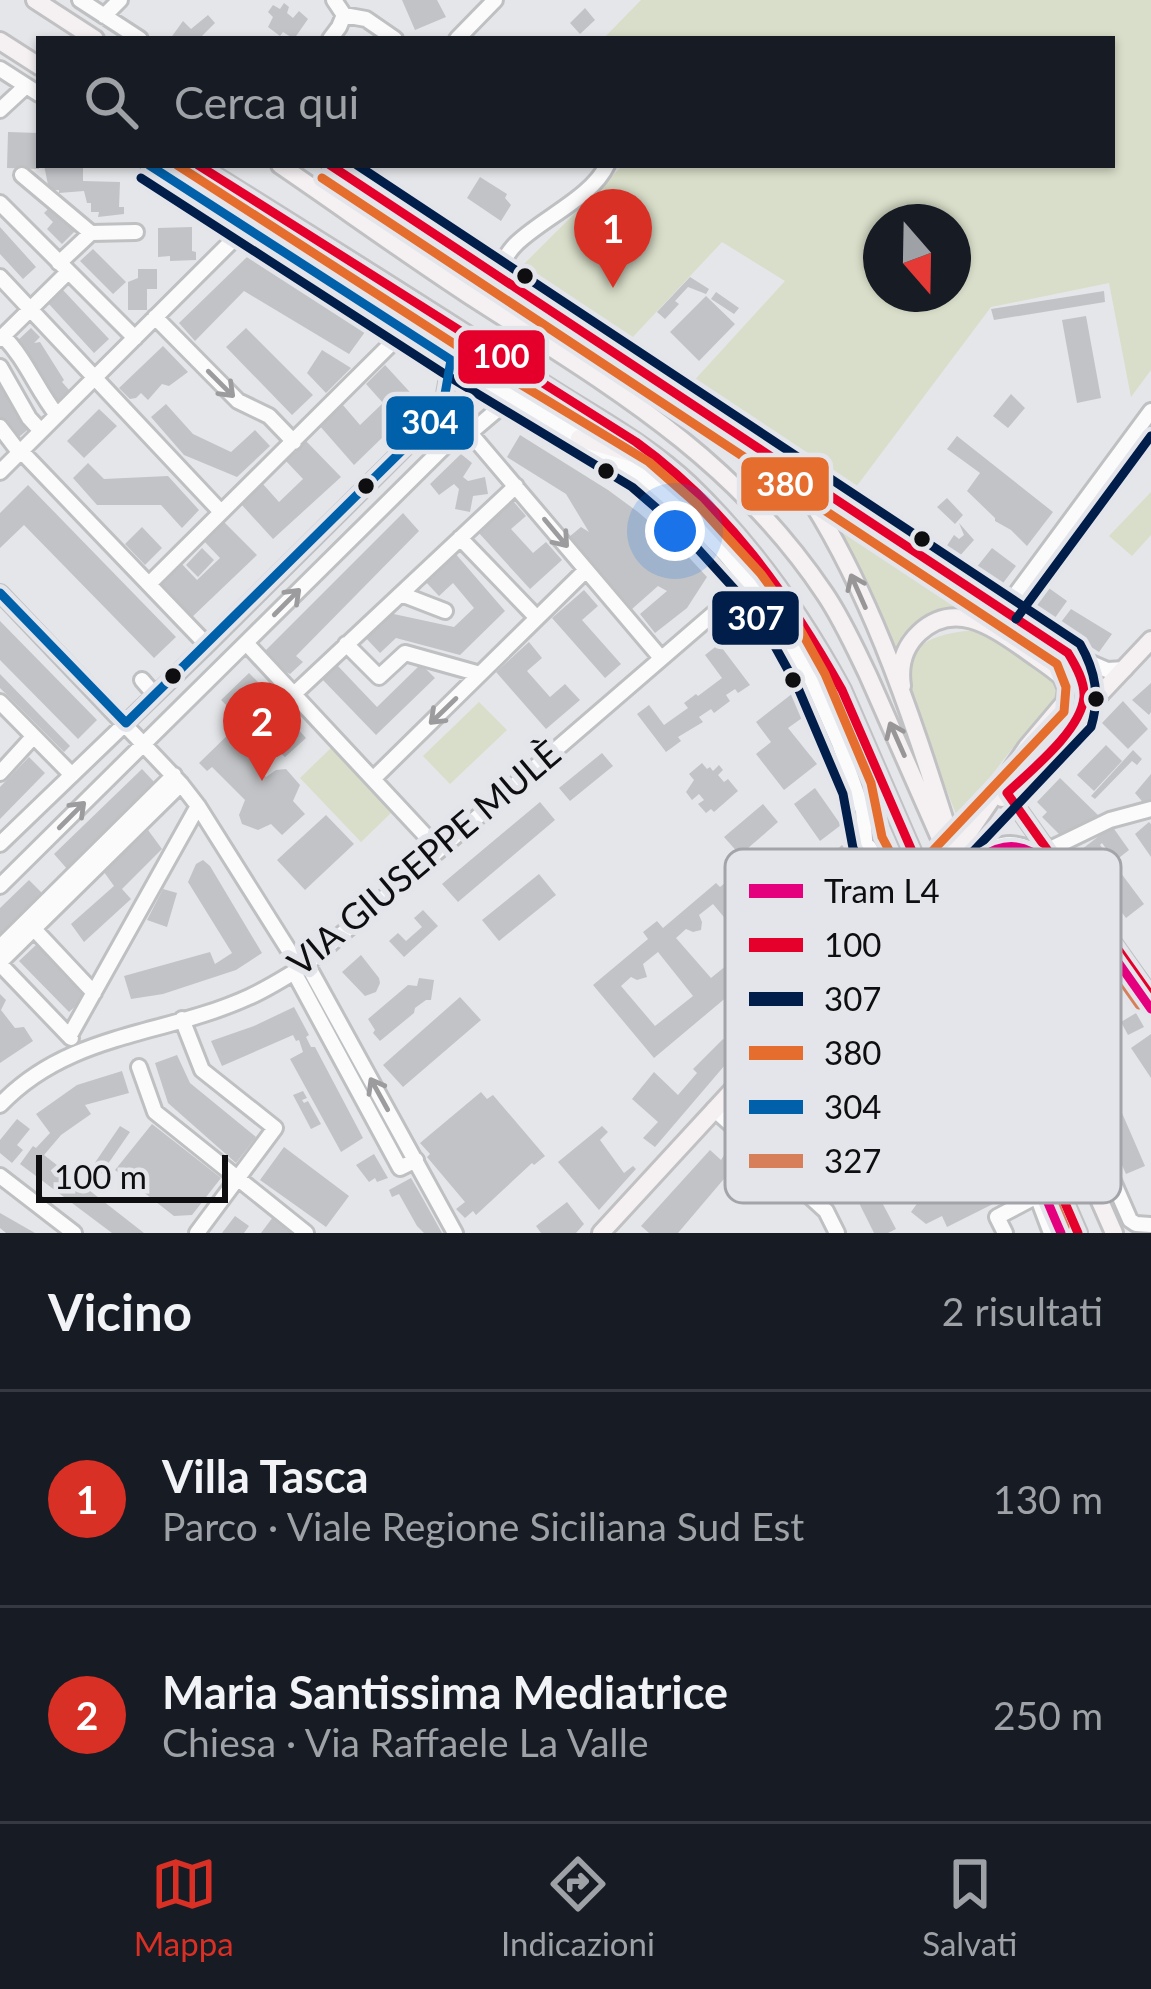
<!DOCTYPE html>
<html lang="it">
<meta charset="utf-8">
<style>
:root{--surface:#171b24;--page:#242831;--text:#f1f3f6;--muted:#9ea1a6;--line:#363941;--accent:#d93025}
body{margin:0;font-family:Lato,sans-serif;background:var(--page);color:var(--text)}
.compass{position:absolute;left:863px;top:204px;width:108px;height:108px;border-radius:50%;background:var(--surface);box-shadow:0 3px 9px #0004;rotate:160deg}
.scale{position:absolute;left:36px;bottom:30px;width:192px;box-sizing:border-box;padding-left:12px;border:6px solid #0e0e10;border-top:0;font-size:33px;line-height:42px;white-space:nowrap;color:#0e0e10;-webkit-text-stroke:9px #e3e5eb;paint-order:stroke}
.you{position:absolute;left:675px;top:531px;width:42px;height:42px;margin:-30px;border:9px solid #fff;border-radius:50%;background:#1a73e8;box-shadow:0 0 0 18px #1a73e833}
.badge{display:grid;place-items:center;width:78px;height:78px;border-radius:50%;background:var(--accent);color:#fff;font-size:39px;font-weight:700}
.pin{position:absolute;translate:-50% -99px;filter:drop-shadow(0 3px 6px #0008)}
.pin::after{content:'';position:absolute;top:63px;width:42px;height:36px;background:inherit;clip-path:polygon(0 0,100% 0,50% 100%)}
.list{margin:0;padding:0;list-style:none}
h2{display:flex;justify-content:space-between;align-items:center;height:156px;margin:0;padding:0 48px;font-size:51px}
h2 small{font-size:39px;font-weight:400;color:var(--muted)}
.list li{display:grid;grid-template-columns:78px 1fr auto;gap:36px;align-items:center;box-sizing:border-box;height:216px;padding:0 48px;border-top:3px solid var(--line)}
.list b{display:block;font-size:45px;white-space:nowrap}
.list p{margin:0;font-size:39px;white-space:nowrap;color:var(--muted)}
.list em{font-size:39px;font-style:normal;color:var(--muted)}
.icon{flex:none;width:66px;height:66px;fill:none;stroke:currentColor;stroke-width:2;stroke-linecap:round;stroke-linejoin:round}
.map{position:relative;flex:none;width:1151px;height:1233px;overflow:hidden}
.search{position:absolute;background:var(--surface);box-shadow:0 3px 9px #0004;left:36px;right:36px;top:36px;height:132px;display:flex;align-items:center;gap:30px;box-sizing:border-box;padding:0 42px;border-radius:0px;color:var(--muted);font-size:45px}
.sheet{height:588px;background:var(--surface)}
nav{display:flex;justify-content:space-around;align-items:center;box-sizing:border-box;height:168px;border-top:3px solid var(--line);background:var(--surface);font-size:33px;color:var(--muted)}
nav a{display:grid;justify-items:center;gap:6px}
nav .on{color:var(--accent)}
.map>svg:first-child{display:block}
.green{fill:#d8dec9;fill-rule:evenodd}
.building{fill:#c2c3c6;fill-rule:evenodd}
.lines{fill:none;stroke-linecap:round;stroke-linejoin:round}
.minor-casing{stroke:#bec0c2;stroke-width:20}
.major-casing{stroke:#c1c1c3;stroke-width:22}
.minor{stroke:#fbfbfc;stroke-width:14}
.major{stroke:#f5f1f2;stroke-width:16}
.minor-bridge-casing{stroke:#bec0c2;stroke-width:20;stroke-linecap:butt}
.major-bridge-casing{stroke:#c1c1c3;stroke-width:22;stroke-linecap:butt}
.minor-bridge{stroke:#fbfbfc;stroke-width:14}
.major-bridge{stroke:#f5f1f2;stroke-width:16}
.bus-1-casing{stroke:#e3e5eb;stroke-width:18}
.bus-2-casing{stroke:#e3e5eb;stroke-width:18}
.bus-3-casing{stroke:#e3e5eb;stroke-width:18}
.bus-4-casing{stroke:#e3e5eb;stroke-width:18}
.bus-5-casing{stroke:#e3e5eb;stroke-width:18}
.bus-1{stroke:#e4002b;stroke-width:9}
.bus-2{stroke:#001e49;stroke-width:9}
.bus-3{stroke:#e56d2e;stroke-width:9}
.bus-4{stroke:#0061aa;stroke-width:9}
.bus-5{stroke:#d67f59;stroke-width:9}
.tram-1-casing{stroke:#e3e5eb;stroke-width:18}
.tram-1{stroke:#e5007d;stroke-width:9}
.oneway{stroke:#9c9c9e}
.oneway2{stroke:#999698}
.bus-dot{fill:#0e0e10;stroke:#e3e5eb;stroke-width:4.5}
.labels{text-anchor:middle;stroke-width:12;stroke-linejoin:round;paint-order:stroke}
.street-label{font-size:36px;fill:#0e0e10;stroke:#e3e5eb}
.key{fill:#e3e5eb;stroke:#a3a4a9;stroke-width:3}
.key-label{font-size:33px;fill:#0e0e10}
.line-badge{stroke:#e3e5eb;stroke-width:4.5}
.badge-label{font-size:33px;text-anchor:middle;font-weight:bold;fill:#fff}
</style>
<div class="map">
<svg width="1151" height="1233" viewBox="0 0 1151 1233">
<rect width="100%" height="100%" fill="#e5e6e9"/>
<path class="green" d="M641,0H1151V370L1131,397L1109,283L991,307L853,491L690,385L785,281L722,242L630,340L518,270L623,165H1112V39H603ZM881,222H953V294H881Z
M1151,492V535L1132,556L1109,536Z
M824,507L991,614C944,601 917,613 894,656Z
M977,630L1047,672L1057,687L1055,700L1011,750L958,819C946,789 935,760 923,730C918,715 906,693 906,676C907,638 949,632 977,630Z
M479,702L507,730L450,784L423,756Z
M331,748L392,812L361,842L300,778Z"/>
<path class="building" d="M402,0H437L446,17L415,30Z
M284,3L289,7L287,13L293,18L299,11L308,19L294,39L283,32L280,36L268,27L273,17L268,12L273,5L280,9Z
M585,8L595,20L580,34L570,23Z
M208,15L215,23L199,39H170L183,21L191,29Z
M8,132L39,133V169L7,168Z
M44,165H83V181L120,182L119,207H124V214L98,217L99,212H91V203H87L84,191L59,193V190H49Z
M480,177L507,194L505,198L511,205L501,221L467,198Z
M51,206L75,231L62,244L47,229L53,222L44,213Z
M0,227L36,267L23,279L0,254Z
M192,227V251L196,252V260L170,261V256L158,257V228Z
M93,249L126,282L113,294L80,261Z
M247,257L365,332L349,354L244,291L195,341L179,323Z
M138,269H157V289H147V310H128V282L138,278Z
M690,277L709,289L706,294L688,287L675,301L679,304L665,319L657,312Z
M62,289L109,339L94,353L48,303Z
M1104,291L1105,302L994,320L991,309Z
M716,292L739,308L734,314L711,299Z
M706,296L735,324L699,361L670,332Z
M1086,316L1101,398L1077,403L1062,320Z
M31,328L40,337L34,343L40,342L64,380L62,382L70,391L53,405L23,354L26,352L16,342Z
M246,328L313,395L292,415L226,347Z
M163,346L188,372L169,386L162,384L148,400L141,393L136,398L130,399L119,388Z
M322,350L351,368L326,393L307,373Z
M385,365L419,402L354,465L319,425L342,404L360,425L383,403L366,384Z
M0,376L31,427L14,441L0,418Z
M1011,394L1025,408L1008,428L993,416Z
M166,404L193,434L231,452L255,430L270,446L237,477L184,455L151,417Z
M99,409L117,426L84,458L67,441Z
M520,435L608,490L638,512L682,550L707,577L687,608L655,633L640,614L667,591L658,586L632,609L569,537L581,527L589,532L566,494L507,457Z
M957,436L1053,512L1027,546L1011,530L995,521V518L967,491L980,473L947,449Z
M306,441L341,477L273,539L241,504L262,483L279,502L303,479L286,461Z
M461,454L472,463L463,477L468,481L485,477L488,494L473,496L470,512L455,509L459,489L454,484L439,495L430,484Z
M88,463L104,479L168,476L199,510L182,528L161,505H97L73,478Z
M28,485L176,637L154,658L24,525L0,548V513Z
M947,498L963,515L955,524L937,507Z
M513,501L526,516L511,529L533,553L546,542L562,560L530,589L478,532Z
M403,513L419,531L296,656L303,662L290,674L282,670L265,651Z
M223,521L257,555L190,619L157,583L180,562L197,580L220,558L203,540Z
M959,523L974,540L957,559L944,550L954,535L959,539L964,535Z
M142,527L162,548L145,565L125,544Z
M202,548L214,560L198,577L186,565Z
M992,548L1016,566L997,591L972,573Z
M454,552L505,611L460,655L396,638L380,653L364,636L389,613L454,627L474,608L453,583L439,596L424,580Z
M1039,581L1067,601L1052,622L1025,603Z
M584,590L598,606L582,620L621,664L605,678L552,618Z
M1071,609L1112,634L1099,652L1058,626Z
M0,621L97,720L78,739L0,660Z
M529,642L542,658L527,671L550,697L565,684L580,700L546,729L496,672Z
M719,644L750,685L738,693L735,689L726,695L730,701L714,713L711,709L699,717L703,722L678,737L681,741L666,752L637,714L649,705L664,725L688,708L684,703L696,694L698,696L722,678L705,655Z
M421,664L435,678L376,735L322,679L337,665L377,707Z
M249,673L295,719L296,727L306,738L285,757L267,742L265,743L221,700Z
M0,674L70,746L64,752L0,688Z
M1151,683V712L1149,715L1132,700Z
M793,693L809,713L788,728L817,764L784,790L756,754L771,742L756,722Z
M1123,701L1148,729L1128,749L1102,723Z
M234,729L242,736L236,744L266,777L276,770L286,769L300,785L293,801L305,814L282,835L271,824L258,830L242,824L239,815L245,800L212,767L207,771L199,763Z
M1106,745L1122,761L1094,791L1077,775Z
M1133,750L1142,759L1137,765L1132,761L1095,799L1091,796Z
M602,753L613,766L570,801L559,788Z
M29,757L45,773L0,819V787Z
M702,763L707,769L710,767L713,771L719,765L723,770L718,775L724,782L728,779L738,791L714,812L711,809L706,813L698,804L704,800L699,794L692,800L686,792L694,780L689,774Z
M142,769L156,784L68,870L54,854Z
M1151,774V802L1146,806L1135,793Z
M1060,778L1101,818L1061,836L1042,817L1047,812L1037,802Z
M815,788L841,825L820,841L794,804Z
M540,802L555,820L458,902L442,884Z
M763,804L778,822L740,855L724,837Z
M326,815L354,844L305,890L277,860Z
M1149,822L1151,824V857L1135,834Z
M1112,826L1129,850L1115,861L1102,843L1100,845L1144,904L1126,918L1077,853Z
M148,830L162,849L122,889L131,899L84,942L71,924L114,886L104,872Z
M842,845L854,859L825,883L814,870Z
M203,860L210,866L262,953L236,970L163,994L131,999L124,976L210,952L215,964L232,953L188,882L196,864Z
M539,874L556,895L499,941L482,920Z
M730,879L737,888L730,894L766,937L776,928L790,944L654,1058L593,985L648,939L643,932L657,921L663,928L716,883L720,887ZM713,904L749,947L711,978L676,938L686,929L693,932L701,930L702,922L699,915ZM658,952L693,996L655,1026L621,986L631,977L637,980L647,977L643,964Z
M29,880L45,896L0,939V908Z
M163,889L177,893L167,927L147,920Z
M423,910L438,926L404,957L389,941L398,933L406,941L422,927L414,918Z
M37,944L87,996L69,1012L19,961Z
M361,955L379,978L380,983L376,992L365,996L342,972Z
M419,978L434,980L431,1000H426L415,1008L414,1013L380,1041L373,1033L375,1030L368,1019L408,985L417,986Z
M0,994L6,1000L1,1010L15,1028L24,1027L33,1041L0,1063Z
M460,997L481,1020L403,1087L383,1065Z
M294,1007L309,1035L306,1037L311,1047H315L363,1138L341,1152L290,1059L303,1052L299,1040L296,1041L293,1035L222,1066L211,1041L254,1026Z
M1136,1013L1144,1027L1128,1035L1121,1022Z
M1151,1034V1078L1131,1048Z
M723,1039L737,1051L655,1147L643,1138L658,1122L632,1099L654,1072L678,1095L697,1073L693,1069Z
M177,1055L190,1083L256,1137L236,1163L168,1103L155,1063Z
M122,1071L129,1093L85,1105L91,1114L61,1135L44,1155L144,1233H112L20,1164L33,1146L36,1148L50,1133L36,1114L77,1085Z
M303,1091L307,1098L302,1100L304,1103L308,1101L321,1124L311,1129L293,1095Z
M481,1092L487,1099L493,1095L545,1156L534,1165L532,1163L476,1215L473,1211L465,1218L456,1209L465,1202L427,1157L430,1154L420,1143Z
M1122,1113L1145,1166L1126,1174L1102,1121Z
M17,1119L30,1129L17,1145L23,1150L12,1163L0,1153V1140Z
M152,1124L221,1178L192,1215L174,1216L115,1170Z
M120,1126L130,1132L101,1174L92,1167Z
M602,1126L608,1132L600,1140L624,1173L633,1166L636,1169L599,1210L558,1162Z
M284,1147L349,1196L326,1227L260,1180Z
M841,1148L867,1174L896,1229L888,1233H874L851,1187L824,1164Z
M728,1149L740,1160L678,1233H649L641,1226L710,1150L721,1160Z
M374,1154L388,1178L377,1182L375,1178L369,1182L356,1165Z
M947,1162L995,1203L947,1227L942,1216L926,1224L911,1212Z
M411,1178L418,1190L442,1233H424L417,1226L399,1194L392,1197L389,1190Z
M567,1202L584,1224L576,1233H541L536,1226Z
M0,1213L35,1233H6L0,1228Z
M235,1216L249,1226L244,1233H222Z
M273,1217L294,1233H261Z"/>
<g class="lines">
<g class="minor-casing">
<path id="minor" d="M80,0L140,39
M334,0L344,15L366,19L395,39
M104,16L120,0
M330,39L339,27L344,15
M457,39L495,0
M0,69L39,94
M0,110L26,86
M149,165L451,360L641,475L687,515L725,554L749,583L785,633L812,681L839,743L863,811L872,938L927,984L963,1028L979,1058L1027,1169L1051,1233
M330,165L488,271
M22,175L91,233
M0,203L135,338
M59,263L91,233L136,232
M495,275C502,264 507,252 517,243C543,218 592,197 607,165
M0,277L221,512
M507,284L787,465L1068,653L1107,670L1125,669
M155,317L238,401L269,416L294,442
M3,336C26,359 37,390 57,415
M0,339L68,272
M0,367L29,418L41,431
M442,411L460,431L470,433L512,397
M0,427L19,452
M470,433L661,658
M21,451L207,645
M0,472L246,227
M460,538L537,618
M149,584L406,329
M0,593L181,784L198,806L300,968
M401,594L445,611
M1004,610L1151,411
M246,643L438,849
M346,644L379,677L405,653L480,674
M1070,656C1082,676 1085,692 1079,714
M142,680L155,695
M294,694L516,486
M0,702L72,775
M0,773L33,737
M373,779L586,570
M1007,793L1151,996
M0,844L207,645L442,411L451,360
M869,847L894,891L904,903
M1048,850L1110,820L1151,809
M981,853L1031,994L1130,1220L1136,1224L1151,1225
M976,857C1004,838 1021,841 1048,859
M0,886L460,431
M925,910C905,941 924,964 942,991
M34,929L94,993
M0,947L174,775
M0,962L181,784
M0,964L71,1038
M307,964L455,1233
M294,972L400,1168L416,1160
M182,1019L202,1070L275,1128L197,1233
M70,1035L198,806
M139,1067L155,1112L306,1233
M0,1105C69,1032 164,1036 249,997C269,988 288,976 307,964L749,583
M714,1109L826,1211L837,1233
M0,1176L74,1233
M792,1180L837,1133
M1005,1233L997,1217L1037,1196"/>
</g>
<g class="major-casing">
<path id="major" d="M35,0L95,39
M0,41L39,66
M198,165C312,236 426,307 539,381C589,414 646,443 690,485C752,545 801,614 842,690L1078,1233
M280,165C343,208 405,253 469,295C607,384 731,454 825,594C842,619 855,648 868,675L1114,1233
M353,206L469,269L512,288
M579,438L647,458
M787,465C866,573 910,711 950,837
M902,686C899,666 904,647 919,633C954,600 991,626 1023,648C1036,658 1050,666 1062,677L1067,689L1065,702L1027,747L965,838
M1002,798L1151,640
M1058,1198L1061,1233
M601,1233L917,890"/>
</g>
<use href="#minor" class="minor"/>
<use href="#major" class="major"/>
<g class="minor-bridge-casing">
<path id="minor-bridge" d="M925,910L974,859"/>
</g>
<g class="major-bridge-casing">
<path id="major-bridge" d="M917,890L965,838"/>
</g>
<use href="#minor-bridge" class="minor-bridge"/>
<use href="#major-bridge" class="major-bridge"/>
<g class="bus-1-casing">
<path id="bus-1" d="M198,165L636,442C725,506 789,595 842,690L1078,1233
M330,165L1068,653C1076,666 1085,682 1084,697C1081,731 1030,771 1007,793L1151,996"/>
</g>
<g class="bus-2-casing">
<path id="bus-2" d="M141,178L443,373L632,487L677,526L737,592L772,641L798,688L843,794L853,848L882,899L895,915L903,918L913,915L1091,727C1100,697 1096,672 1080,644L357,165
M1016,619L1151,436"/>
</g>
<g class="bus-3-casing">
<path id="bus-3" d="M177,165L459,347L649,462L698,505L761,574L797,624L825,674L871,783L882,837L905,880L1064,712L1066,687L1057,664L322,178"/>
</g>
<g class="bus-4-casing">
<path id="bus-4" d="M0,593L126,723L442,411L451,360L149,165"/>
</g>
<g class="bus-5-casing">
<path id="bus-5" d="M1065,1227L993,1052L934,951L931,935L938,919L989,866L1006,859L1019,860L1048,876L1139,1005"/>
</g>
<use href="#bus-1" class="bus-1"/>
<use href="#bus-2" class="bus-2"/>
<use href="#bus-3" class="bus-3"/>
<use href="#bus-4" class="bus-4"/>
<use href="#bus-5" class="bus-5"/>
<g class="tram-1-casing">
<path id="tram-1" d="M1061,1233C1029,1160 1001,1082 958,1015C944,992 914,961 917,933C919,909 962,870 982,857C1007,840 1026,845 1048,863L1151,1009"/>
</g>
<use href="#tram-1" class="tram-1"/>
</g>
<defs><path id="oneway-shaft" d="M-6 0H5M1.5-3L5.5 0L1.5 3" fill="none" stroke-width="1.6" stroke-linecap="round" stroke-linejoin="round" transform="scale(3)"/></defs>
<g class="oneway">
<use href="#oneway-shaft" transform="translate(221 384) rotate(45)"/>
<use href="#oneway-shaft" transform="translate(556 533) rotate(50)"/>
<use href="#oneway-shaft" transform="translate(287 602) rotate(-45)"/>
<use href="#oneway-shaft" transform="translate(443 711) rotate(136)"/>
<use href="#oneway-shaft" transform="translate(72 815) rotate(-45)"/>
<use href="#oneway-shaft" transform="translate(379 1094) rotate(-119)"/>
</g>
<g class="oneway2">
<use href="#oneway-shaft" transform="translate(858 591) rotate(-114)"/>
<use href="#oneway-shaft" transform="translate(897 739) rotate(-114)"/>
</g>
<g class="bus-dot">
<circle cx="525" cy="276" r="10"/>
<circle cx="606" cy="471" r="10"/>
<circle cx="366" cy="486" r="10"/>
<circle cx="922" cy="539" r="10"/>
<circle cx="173" cy="676" r="10"/>
<circle cx="793" cy="680" r="10"/>
<circle cx="1096" cy="699" r="10"/>
</g>
<g class="labels">
<g class="street-label">
<text transform="translate(424 858) rotate(-40)" y="13">VIA GIUSEPPE MULÈ</text>
</g>
</g>
<rect x="725" y="849" width="396" height="354" rx="18" class="key"/>
<rect x="749" y="884" width="54" height="14" fill="#e5007d"/>
<rect x="749" y="938" width="54" height="14" fill="#e4002b"/>
<rect x="749" y="992" width="54" height="14" fill="#001e49"/>
<rect x="749" y="1046" width="54" height="14" fill="#e56d2e"/>
<rect x="749" y="1100" width="54" height="14" fill="#0061aa"/>
<rect x="749" y="1154" width="54" height="14" fill="#d67f59"/>
<g class="key-label">
<text x="824" y="903">Tram L4</text>
<text x="824" y="957">100</text>
<text x="824" y="1011">307</text>
<text x="824" y="1065">380</text>
<text x="824" y="1119">304</text>
<text x="824" y="1173">327</text>
</g>
<g class="line-badge">
<rect x="456" y="328" width="91" height="58" rx="12" fill="#e4002b"/>
<rect x="384" y="394" width="92" height="58" rx="12" fill="#0061aa"/>
<rect x="739" y="455" width="92" height="58" rx="12" fill="#e56d2e"/>
<rect x="710" y="589" width="91" height="58" rx="12" fill="#001e49"/>
</g>
<g class="badge-label">
<text x="501" y="368">100</text>
<text x="430" y="434">304</text>
<text x="785" y="496">380</text>
<text x="756" y="630">307</text>
</g>
</svg>
<svg class="compass" viewBox="-18 -18 36 36"><path d="M0-13l5 13h-10z" fill="#e53935"/><path d="M0 13l5-13h-10z" fill="#9ea1a6"/></svg>
<div class="scale">100 m</div>
<div class="you"></div>
<div class="pin badge" style="left:613px;top:288px">1</div>
<div class="pin badge" style="left:262px;top:781px">2</div>
<div class="search"><svg class="icon" aria-label="search" viewBox="0 0 24 24"><circle cx="10" cy="10" r="6"/><path d="M15 15l6 6"/></svg>Cerca qui</div>
</div>
<section class="sheet">
<h2>Vicino<small>2 risultati</small></h2>
<ul class="list">
<li><span class="badge">1</span><div><b>Villa Tasca</b><p>Parco · Viale Regione Siciliana Sud Est</p></div><em>130 m</em></li>
<li><span class="badge">2</span><div><b>Maria Santissima Mediatrice</b><p>Chiesa · Via Raffaele La Valle</p></div><em>250 m</em></li>
</ul>
</section>
<nav>
<a class="on"><svg class="icon" aria-label="map" viewBox="0 0 24 24"><path d="M3 6l6-2 6 2 6-2v14l-6 2-6-2-6 2zM9 4v14M15 6v14"/></svg>Mappa</a>
<a><svg class="icon" aria-label="directions" viewBox="0 0 24 24"><path d="M12 3l9 9-9 9-9-9zM9 14v-3h6M13 9l2 2-2 2"/></svg>Indicazioni</a>
<a><svg class="icon" aria-label="saved" viewBox="0 0 24 24"><path d="M7 4h10v16l-5-4-5 4z"/></svg>Salvati</a>
</nav>
